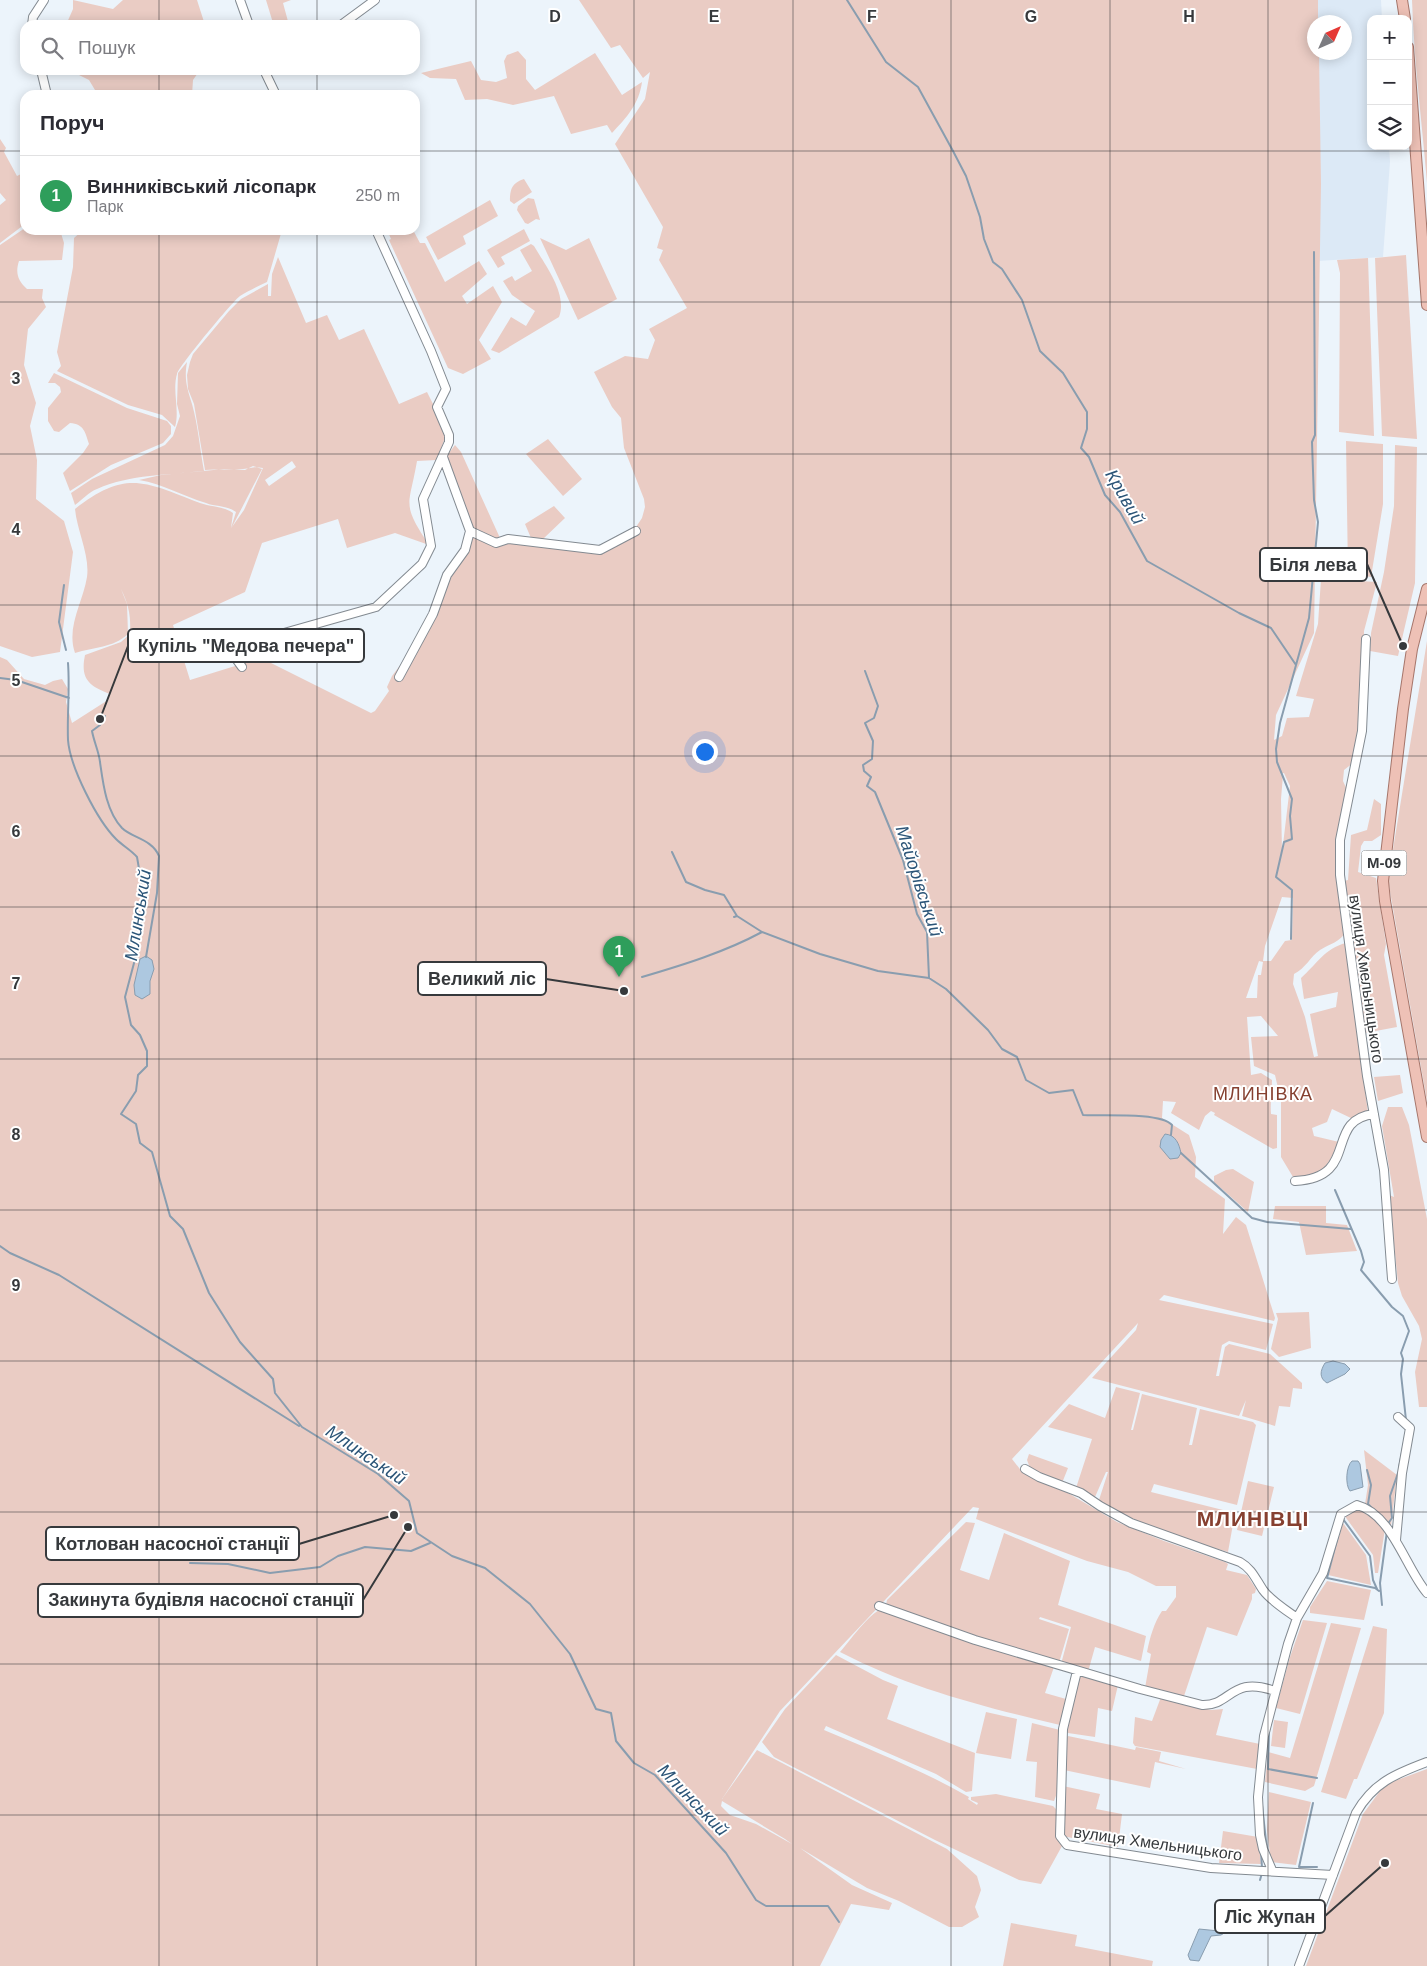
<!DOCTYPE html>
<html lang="uk">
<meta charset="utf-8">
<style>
:root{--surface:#fff;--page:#f7f7f7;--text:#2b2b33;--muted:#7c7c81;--line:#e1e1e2;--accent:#111827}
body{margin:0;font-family:Arial,sans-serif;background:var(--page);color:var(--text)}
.controls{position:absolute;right:15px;top:15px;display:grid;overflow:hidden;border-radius:10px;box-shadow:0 2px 12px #0003}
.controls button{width:45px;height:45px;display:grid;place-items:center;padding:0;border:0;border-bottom:1px solid var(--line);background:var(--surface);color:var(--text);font:25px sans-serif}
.compass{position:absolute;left:1307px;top:15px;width:45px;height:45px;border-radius:50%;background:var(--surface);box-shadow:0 2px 12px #0003;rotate:45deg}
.you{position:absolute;left:704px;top:751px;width:18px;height:18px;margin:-12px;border:4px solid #fff;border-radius:50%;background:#1a73e8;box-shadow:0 0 0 8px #1a73e833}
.badge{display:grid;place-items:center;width:32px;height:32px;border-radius:50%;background:var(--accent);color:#fff;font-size:16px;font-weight:700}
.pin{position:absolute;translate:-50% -41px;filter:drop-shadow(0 1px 2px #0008)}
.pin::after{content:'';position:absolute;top:26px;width:18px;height:15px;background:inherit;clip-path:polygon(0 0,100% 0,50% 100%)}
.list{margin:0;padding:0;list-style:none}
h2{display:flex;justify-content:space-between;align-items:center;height:65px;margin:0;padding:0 20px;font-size:21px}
h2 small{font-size:16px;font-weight:400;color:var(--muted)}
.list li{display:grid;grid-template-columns:32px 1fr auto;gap:15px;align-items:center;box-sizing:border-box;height:80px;padding:0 20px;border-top:1px solid var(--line)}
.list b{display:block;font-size:19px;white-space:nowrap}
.list p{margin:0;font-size:16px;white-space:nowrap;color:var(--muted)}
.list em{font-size:16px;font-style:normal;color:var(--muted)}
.icon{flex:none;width:28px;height:28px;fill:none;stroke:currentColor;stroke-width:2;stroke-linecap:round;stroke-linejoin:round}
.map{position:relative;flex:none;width:1427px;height:1966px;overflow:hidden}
.search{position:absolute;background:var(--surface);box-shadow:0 2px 12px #0003;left:20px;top:20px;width:400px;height:55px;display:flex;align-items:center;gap:12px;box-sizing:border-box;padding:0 18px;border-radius:15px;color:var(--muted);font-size:19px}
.panel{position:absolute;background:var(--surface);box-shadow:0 2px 12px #0003;left:20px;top:90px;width:400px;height:145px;border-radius:15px}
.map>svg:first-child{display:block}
.built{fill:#dce9f6}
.green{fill:#eaccc4;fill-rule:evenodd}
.water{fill:#adc8e0;stroke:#899daf}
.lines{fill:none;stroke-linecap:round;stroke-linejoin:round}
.stream{stroke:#899daf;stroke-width:2}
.minor-casing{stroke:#838a91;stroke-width:10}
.major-casing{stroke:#a6766b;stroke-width:12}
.minor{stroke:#fff;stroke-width:8}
.major{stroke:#eec1b6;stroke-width:10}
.grid{fill:none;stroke:#36393c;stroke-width:1;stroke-opacity:0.55}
.labels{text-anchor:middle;stroke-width:4;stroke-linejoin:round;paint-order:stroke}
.shield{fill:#fff;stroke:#727476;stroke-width:1}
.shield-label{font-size:15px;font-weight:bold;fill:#36393c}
.street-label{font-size:16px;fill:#36393c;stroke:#fff}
.water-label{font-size:18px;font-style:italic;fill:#2c5578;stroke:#fff}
.neighbourhood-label{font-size:18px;letter-spacing:1px;fill:#864030;stroke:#fff}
.district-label{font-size:21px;font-weight:bold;letter-spacing:1px;fill:#864030;stroke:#fff}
.grid-label{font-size:16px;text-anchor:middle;font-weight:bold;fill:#36393c;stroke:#fff;stroke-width:4;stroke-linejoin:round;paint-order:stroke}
.leader{fill:none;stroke:#36393c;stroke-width:2}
.callout-dot{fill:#36393c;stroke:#fff;stroke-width:2}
.callout{fill:#fff;stroke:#36393c;stroke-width:2}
.callout-label{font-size:18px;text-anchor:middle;font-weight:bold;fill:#36393c}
</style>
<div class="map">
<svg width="1427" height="1966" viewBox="0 0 1427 1966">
<rect width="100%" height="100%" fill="#ecf4fb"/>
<path class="built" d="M1316,0H1381L1382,19H1371V146H1389L1390,162L1383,257L1317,261L1318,53L1344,52V22H1318Z"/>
<path class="green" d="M73,0L113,9L123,0H197L205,25H66L73,9Z
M266,0H291L283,3L289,25H267L273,23Z
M579,0H1318V22H1314V52L1319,53L1321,184L1314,633L1276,715L1274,740L1282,736L1287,718L1309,717L1314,699L1296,696L1318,624L1321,579L1377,582L1364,631L1363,711L1353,763L1344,770L1343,781L1348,792L1338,835L1335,859L1339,861L1346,931C1341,942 1329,944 1320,950C1310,957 1306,968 1294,974L1293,984L1305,1017L1314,1057L1318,1056L1310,1014L1336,1007L1338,992L1304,999L1301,978C1316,965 1325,948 1346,943L1368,1113L1353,1119L1332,1109L1327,1122L1312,1128L1314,1136L1339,1142C1328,1165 1322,1180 1293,1177L1281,1157V1101L1275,1075L1254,1066L1251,1037L1278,1036L1261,1016L1247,1017L1251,1075L1261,1073L1272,1080C1272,1092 1270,1103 1271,1114L1277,1115V1148L1273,1149L1214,1115L1215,1113L1211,1111L1205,1116L1199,1130L1171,1113L1176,1102L1163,1101L1162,1118L1189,1135L1196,1157L1195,1177L1225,1199L1223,1234L1236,1217L1246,1225L1275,1318L1274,1321L1164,1295L1159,1300L1273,1324L1266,1350L1229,1341L1222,1345L1216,1376H1219L1225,1347L1229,1344L1270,1354L1302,1383V1389L1293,1388L1290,1407L1279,1406L1275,1426L1242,1416L1246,1400L1239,1416L1092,1378L1136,1330L1138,1323L1012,1459L1023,1473L1063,1490L1117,1522L1164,1541L1225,1562L1228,1564L1226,1570L1247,1575L1256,1589L1255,1593L1252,1594V1599L1237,1636L1207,1627L1183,1699L1145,1688L1151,1654L1147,1652C1150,1637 1154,1623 1162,1611H1166L1176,1597V1586H1156L1128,1572L1087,1561L976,1519L979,1508L973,1507L780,1711L722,1799L757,1750L947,1849L977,1876L981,1890L975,1907L979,1917L962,1927H949L899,1901L867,1888L800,1848L852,1885L892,1903L889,1910L851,1904L820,1966H0V657L7,660L24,679L45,685L53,681L62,679L68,689L66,702L72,723L108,700L110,694C89,686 80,679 85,655L121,642L130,634C131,617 129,605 121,589L127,604L128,634C113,648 94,647 75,653C66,627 83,602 87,577C90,555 77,531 75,509C126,469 145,482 200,503C211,507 223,506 233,513L231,528L236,512C226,505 216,507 206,503C183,496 163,484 139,480L161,475L224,469L245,470L253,466L262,469L232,527L244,510L263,468C254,466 252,468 243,469C231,470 218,469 205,470L194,404L188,389L187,375L190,362L193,354L229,311L241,299L268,284V296H271L272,274L278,257L306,323L327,315L339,340L364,329L399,404L427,392L447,432L437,460L417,461C409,508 401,502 429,545L395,533L347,548L338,519L262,543L245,592L173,625L190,680L261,658L371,713L375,711L389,691L387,687L392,676L411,651L465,546L478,533L471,529L446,457L455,445L461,452L500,538L504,535L531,538L525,524L554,506L565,518L543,539L599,549L634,530L642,518L645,507L644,499L624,448L621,418L612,407L594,372L625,356L648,359L655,340L649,329L687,308L659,260L663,250L657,248L663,227L615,144L645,99L650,72L643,78L620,45L611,48ZM292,461L296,467L269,486L265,480ZM1284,773L1290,786L1282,853L1281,799L1283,775L1280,774ZM1282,897L1293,898L1292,940L1285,941L1271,961H1263L1265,946ZM1259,961L1263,962L1261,975H1258L1257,998H1246ZM722,1801L785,1839L792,1844L756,1824L730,1815L721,1806Z
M1412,0H1427V183C1422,122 1414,61 1412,0Z
M518,51L526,60V79L535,90L595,53L622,95L642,82C639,104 627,117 612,133L607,125L571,134L554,96L513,105L487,99L465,100L456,79L430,78L421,73L471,61L481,80L496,82L507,78L504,61L507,55Z
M76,70H200L193,80L192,95H98L89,80L77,74Z
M0,139L6,148L4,152L17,176L25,172V224L0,243V205L6,200L0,193Z
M524,179L532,192L514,204L510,201C510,189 512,183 524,179Z
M528,198L534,199L540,220L536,219L528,224L525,223L517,210L518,206Z
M490,200L498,216L463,236L466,244L438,260L426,237Z
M25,228V230H60L64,243L62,260L19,261C15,273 18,281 27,289H43L42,298L46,307L28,329L24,365L36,403L30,426L37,460L36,499L64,521L73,552L60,652L32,657L0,646V245Z
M524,229L530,241L501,257L505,264L498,268L487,250Z
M83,230H282L267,282C258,286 248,291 240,296C232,302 179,366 177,374C172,391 180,410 175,427L162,415L128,405L57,371L61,366L57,352L73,267L74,238Z
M384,230H413L420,243H425L445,282L479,261L487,274L462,296L467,304L493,286L502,302L479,340L491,359L463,374L448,368L389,240L391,239L388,232L386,233Z
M540,238L566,250L589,238L617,299L578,320Z
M531,244L534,246C545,265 568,294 559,317L499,353L491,350L511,317L526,326L535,311L512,295L503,281L512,276L515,281L532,271L520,250Z
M1406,255L1417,439L1382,436L1375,258Z
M1368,258L1374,436L1339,432L1340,273L1337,260Z
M187,362C184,379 187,388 192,404C198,425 200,449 204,471C168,475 131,474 97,489C89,492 82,500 75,505L71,493L92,479L165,445L173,436L180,416L177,404L178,373Z
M54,373L127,408L167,421L171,426V434L163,443L111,465L70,491L63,473L83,453L89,444C85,432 84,424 70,423L59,432L54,431L48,421V408L61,392L60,387L55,383H48Z
M548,439L582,479L563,496L526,454Z
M1346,441L1383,444V504L1371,577L1348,573Z
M1395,445L1417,447L1415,583L1398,656L1370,651L1371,633L1384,572L1394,506Z
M1427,641V1101L1388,880Z
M1374,799L1381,804V835L1372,841H1364L1361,846L1358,872L1376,878L1386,944L1384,955L1397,1027L1365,1033L1344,881L1348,880L1351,835L1367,830Z
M1400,1075L1403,1093L1378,1101L1374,1077Z
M1388,1107H1402L1409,1125L1427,1219V1407H1419L1415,1372L1422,1339L1419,1326L1402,1296L1398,1283L1389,1195L1394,1197L1382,1126Z
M1233,1169L1254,1182L1248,1212L1214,1182V1176L1226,1170Z
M1275,1206H1326V1223L1347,1225L1357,1251L1306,1255L1299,1222L1273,1219Z
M1309,1312L1311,1348L1279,1357L1271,1349L1278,1319L1276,1313Z
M1116,1387L1140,1393L1131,1430H1133L1142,1394L1197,1408L1189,1445H1192L1200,1409L1253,1422L1256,1425L1237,1505L1154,1484L1151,1492L1235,1513L1228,1552L1151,1529L1101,1504L1099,1500L1108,1472H1106L1095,1497L1076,1488L1092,1439L1048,1427L1069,1404L1105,1418Z
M1364,1450L1397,1475L1391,1526L1365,1504L1368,1485Z
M1029,1454L1068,1468L1062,1483L1030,1468L1027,1460Z
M1248,1481L1274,1487L1262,1536L1237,1530Z
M1362,1509L1385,1529L1378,1573H1375L1373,1555L1344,1515Z
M966,1522L975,1523L960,1570L989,1580L1004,1533L1070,1561L1058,1605L1146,1636L1141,1661L1095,1647L1088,1672L1061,1664L1071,1627L1040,1617L1039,1619L1069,1629L1059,1663L1028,1655L886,1605L887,1600Z
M1343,1523L1366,1555L1371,1585L1328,1575Z
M1327,1581L1371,1590L1364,1620L1310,1613V1607Z
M882,1609L1054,1667L1045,1693L1066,1699L1060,1725C984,1707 909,1688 840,1652C849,1642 869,1613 882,1609Z
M1303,1620L1327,1623L1300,1714L1276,1708L1290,1657Z
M1331,1623L1361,1628L1314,1786L1305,1791L1265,1782L1268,1752L1290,1758Z
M1373,1626L1387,1629L1384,1713L1357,1779H1354L1346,1799L1321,1792Z
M836,1655L883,1680L898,1686L887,1719L975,1753L972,1791L966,1792L936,1774L826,1726L824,1730C873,1751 922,1770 969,1797L968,1799L977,1805L978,1803L971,1800V1797L996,1794L1053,1806L1058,1811L1057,1838L1062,1846L1041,1884L1019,1880L935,1840L774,1757L762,1742L785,1709Z
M1079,1675L1118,1685L1112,1711L1098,1708L1095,1737L1068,1733L1066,1730Z
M1161,1697L1211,1710L1223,1709L1216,1735L1260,1744L1257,1769L1135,1746L1133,1743L1135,1717L1152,1721Z
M986,1712L1017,1719L1011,1759L976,1753Z
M1274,1720L1288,1722L1285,1748L1271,1746Z
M1032,1723L1060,1730L1057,1793L1054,1801L1035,1797L1037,1762L1026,1761Z
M1068,1736L1135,1750L1136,1747L1161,1752L1159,1761L1186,1769L1155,1762L1150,1788L1064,1770L1065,1740Z
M1427,1769V1966H1306L1363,1814L1380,1791L1389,1783Z
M1063,1786L1100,1794L1096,1809L1122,1814L1118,1847L1062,1836Z
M1269,1792L1311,1802L1296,1865L1271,1862L1267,1830Z
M1223,1831L1258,1837L1261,1864L1219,1863Z
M1011,1923L1077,1935L1075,1946L1153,1961L1152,1966H1003Z"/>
<path class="water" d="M146,956L152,960L154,969L150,981V994L142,999L135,995L134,985L140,959Z
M1165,1134C1176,1135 1179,1144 1181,1153L1178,1158L1170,1159L1160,1147L1161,1140Z
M1333,1361L1345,1364L1350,1369L1345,1374L1327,1383C1319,1378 1320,1371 1325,1363Z
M1352,1461H1358L1360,1464L1363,1487L1350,1491C1345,1485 1346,1466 1352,1461Z
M1231,1926L1241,1929V1931L1231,1929L1221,1935L1211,1936L1199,1961L1190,1960L1188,1955L1199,1929L1219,1931Z"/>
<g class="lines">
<path class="stream" d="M847,0L886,62L918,87L953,151L966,176L980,217L984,239L993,262L1002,269L1022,300L1040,351L1063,373L1087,412V429L1081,448L1089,457L1105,495L1120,512L1147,561L1239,613L1271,628L1296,665
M64,585L59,622L66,650
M68,663C70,689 67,714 68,740C70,767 97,820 116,839C123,846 131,850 137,857L142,886V911L138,948L125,997L131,1025L140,1035L147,1051V1066L138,1075L136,1091L121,1114L136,1124L140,1143L152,1152L170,1216L183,1229L209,1293L240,1342L273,1379L275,1393L302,1427L378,1474L409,1501L417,1533L452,1556L485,1568L530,1604L570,1654L596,1709L611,1713L616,1741L634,1763L655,1775L726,1853L756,1900L766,1906H828L839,1922
M865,671L878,706L874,718L865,723L873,741L872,759L863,765L864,771L871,777L867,786L875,792
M0,678L16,680L69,698
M105,716L100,725L92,731C94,742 99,752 100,762C103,783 106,811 122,828C132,838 152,839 159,856L157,893L146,957
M100,719L96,721L102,723
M875,792L903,860L917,914L927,932L929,978L946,989L988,1030L1002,1049L1017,1057L1026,1080L1049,1093L1073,1090L1083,1115C1101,1116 1161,1112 1172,1125L1171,1135
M672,852L686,882L705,890L724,895L737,916
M734,917L737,916L762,932L820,954L878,971L929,978
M1291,939L1292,890L1276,877L1284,842L1292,839L1290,816L1292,799L1277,762L1276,749L1280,723L1309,618L1318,522L1314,500L1312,442L1315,435L1314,252
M642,977C683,965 725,952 762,932
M1181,1153L1252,1218L1267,1222L1351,1229
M1335,1190L1361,1251L1364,1262L1361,1270L1392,1307L1403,1316L1409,1331L1401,1353L1403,1359L1401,1374L1406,1420
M0,1246L10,1253L59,1275L299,1426
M1399,1468L1405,1437
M1367,1470L1371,1485L1368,1504L1372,1508
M1343,1519L1370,1556L1373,1580L1377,1589
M1387,1525L1392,1518L1390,1496L1398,1473
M1338,1536L1327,1578L1375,1588L1379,1591
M190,1563L228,1564L270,1573L320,1567L338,1556L365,1547L411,1551L430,1543
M1382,1605L1380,1583L1387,1531
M1269,1732L1268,1769L1317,1778
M1313,1803L1299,1867H1317
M1262,1805L1267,1850
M1261,1852L1262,1868
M1260,1880L1262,1873
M1240,1930L1243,1924"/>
<g class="minor-casing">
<path id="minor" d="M240,0L249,25
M32,25L33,17L44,0
M341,25L375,0
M41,70L47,95
M264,70L276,95
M470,531L496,543L508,539L600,550L636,531
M1366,639L1362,731L1340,840V875L1367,1076L1384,1170L1392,1279
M242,667L234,656V649L284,633L376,607L422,564L431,546L423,499L449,442V435L437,407L446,389L431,351L376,230
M399,677L433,614L447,575L465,550L470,531L443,457
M1295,1181C1361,1178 1323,1120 1374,1114
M1025,1469L1039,1477L1081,1493L1100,1506L1131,1523L1240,1562C1252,1569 1255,1578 1263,1590C1271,1601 1286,1610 1297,1618
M1396,1540L1402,1473L1410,1428L1398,1417
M879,1606L975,1640L1140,1689L1202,1705C1232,1706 1230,1675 1275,1691
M1077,1671L1063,1729L1060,1836L1067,1845L1211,1868L1333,1875
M1272,1870L1263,1849L1260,1835L1258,1797L1264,1736L1288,1644L1297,1618L1323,1573L1341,1514L1357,1505C1392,1514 1406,1569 1427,1593
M1299,1966L1356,1813C1373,1783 1395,1774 1427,1762"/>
</g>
<g class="major-casing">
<path id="major" d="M1402,0L1405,19
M1408,47L1427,305
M1427,589L1412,649L1403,709L1383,881L1385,901L1427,1137"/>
</g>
<use href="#minor" class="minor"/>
<use href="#major" class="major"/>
</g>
<path class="grid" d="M159,0V25M317,0V25M476,0V1966M634,0V1966M793,0V1966M951,0V1966M1110,0V1966M1268,0V1966M159,70V95M317,70V95M0,151H25M415,151H1427M159,230V1966M317,230V1966M0,302H1427M0,454H1427M0,605H1427M0,756H1427M0,907H1427M0,1059H1427M0,1210H1427M0,1361H1427M0,1512H1427M0,1664H1427M0,1815H1427"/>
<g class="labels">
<rect class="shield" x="1361.5" y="850.5" width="45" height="25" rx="4"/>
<g class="shield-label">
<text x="1384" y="868">М-09</text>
</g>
<g class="street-label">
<text transform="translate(1367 979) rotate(82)" y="6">вулиця Хмельницького</text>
<text transform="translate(1158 1843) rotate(8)" y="6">вулиця Хмельницького</text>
</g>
<g class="water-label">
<text transform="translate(1125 497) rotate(60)" y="6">Кривий</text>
<text transform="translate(919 881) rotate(72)" y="6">Майорівський</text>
<text transform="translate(138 915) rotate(-81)" y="6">Млинський</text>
<text transform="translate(366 1455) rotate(34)" y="6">Млинський</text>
<text transform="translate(693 1800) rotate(46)" y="6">Млинський</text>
</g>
<g class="neighbourhood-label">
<text x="1263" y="1100">МЛИНІВКА</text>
</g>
<g class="district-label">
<text x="1253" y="1526">МЛИНІВЦІ</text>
</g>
</g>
<g class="grid-label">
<text x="555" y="22">D</text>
<text x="714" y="22">E</text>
<text x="872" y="22">F</text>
<text x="1031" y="22">G</text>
<text x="1189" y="22">H</text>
<text x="16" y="384">3</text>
<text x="16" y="535">4</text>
<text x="16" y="686">5</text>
<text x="16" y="837">6</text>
<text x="16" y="989">7</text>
<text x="16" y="1140">8</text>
<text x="16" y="1291">9</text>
</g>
<path class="leader" d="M1403 646L1367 564M100 719L128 646M624 991L546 979M394 1515L299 1544M408 1527L363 1600M1385 1863L1325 1916"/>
<g class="callout-dot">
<circle cx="1403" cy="646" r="5"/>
<circle cx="100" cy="719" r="5"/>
<circle cx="624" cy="991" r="5"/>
<circle cx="394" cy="1515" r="5"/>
<circle cx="408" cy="1527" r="5"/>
<circle cx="1385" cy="1863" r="5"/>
</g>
<g class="callout">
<rect x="1260" y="548" width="107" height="33" rx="5"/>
<rect x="128" y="629" width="236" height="33" rx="5"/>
<rect x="418" y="962" width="128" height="33" rx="5"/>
<rect x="46" y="1527" width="253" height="33" rx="5"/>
<rect x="38" y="1584" width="325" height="33" rx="5"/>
<rect x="1215" y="1900" width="110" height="33" rx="5"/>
</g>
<g class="callout-label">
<text x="1313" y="571">Бiля лева</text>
<text x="246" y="652">Купіль "Медова печера"</text>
<text x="482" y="985">Великий ліс</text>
<text x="172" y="1550">Котлован насосної станції</text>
<text x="201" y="1606">Закинута будівля насосної станції</text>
<text x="1270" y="1923">Ліс Жупан</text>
</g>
</svg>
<div class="controls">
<button>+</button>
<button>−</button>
<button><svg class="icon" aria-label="layers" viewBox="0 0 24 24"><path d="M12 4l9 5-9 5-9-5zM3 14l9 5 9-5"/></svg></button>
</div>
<svg class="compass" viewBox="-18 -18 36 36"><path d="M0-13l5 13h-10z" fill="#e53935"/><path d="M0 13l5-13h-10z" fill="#7c7c81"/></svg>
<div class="you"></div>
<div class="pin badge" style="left:619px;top:977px;background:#2e9e5b">1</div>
<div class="search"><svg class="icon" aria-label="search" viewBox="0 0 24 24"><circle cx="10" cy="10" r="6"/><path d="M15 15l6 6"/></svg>Пошук</div>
<section class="panel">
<h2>Поруч<small></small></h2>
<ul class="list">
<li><span class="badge" style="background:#2e9e5b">1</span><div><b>Винниківський лісопарк</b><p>Парк</p></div><em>250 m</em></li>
</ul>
</section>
</div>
